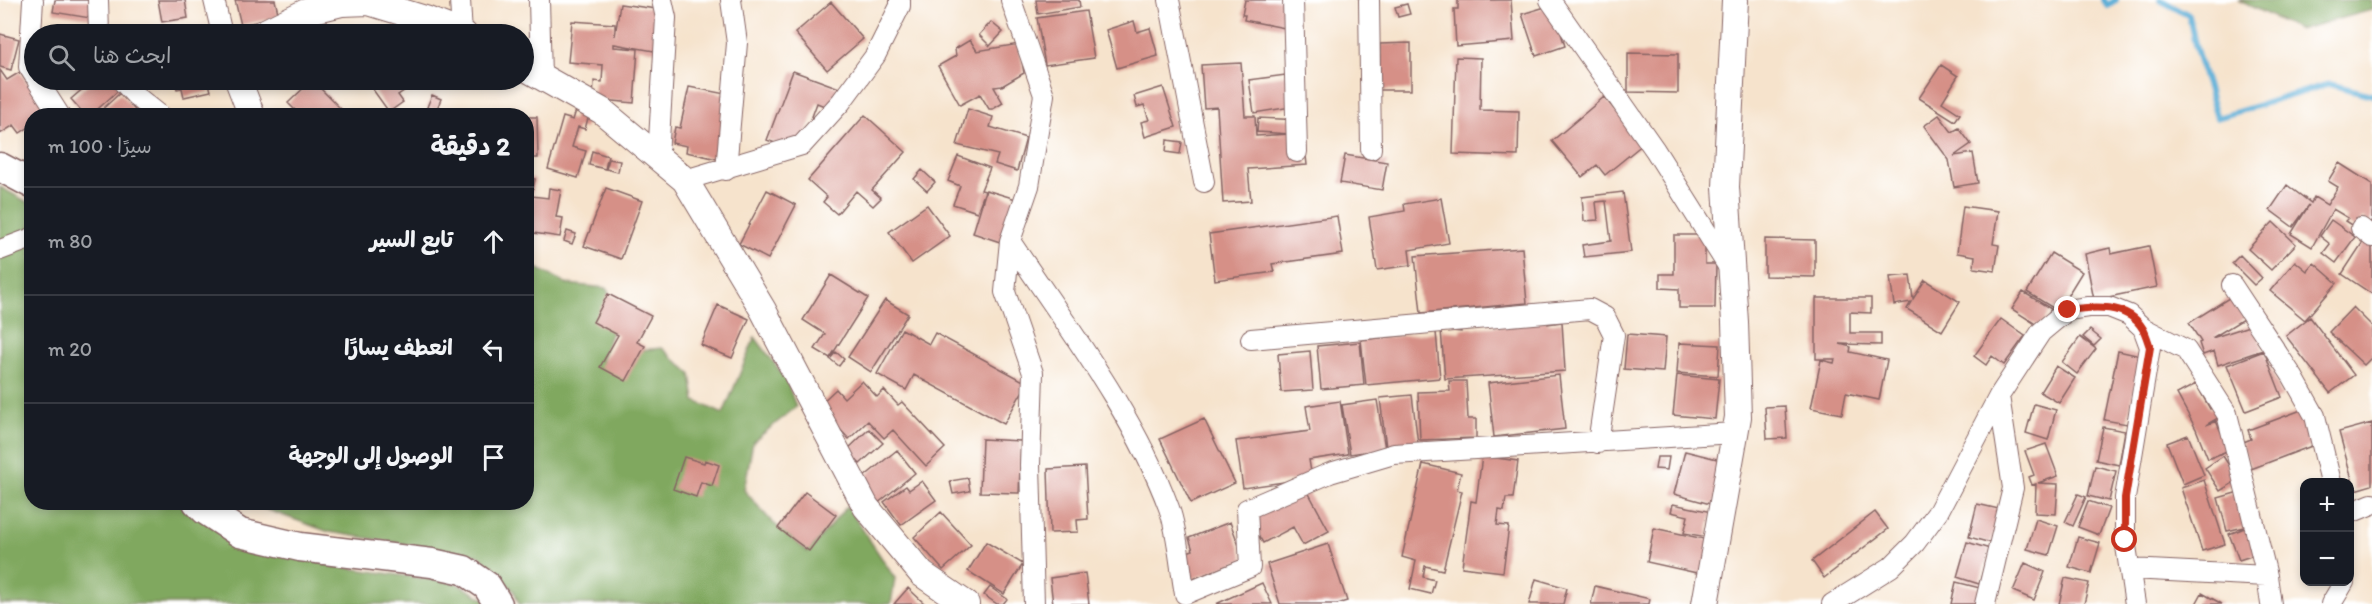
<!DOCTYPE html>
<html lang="ar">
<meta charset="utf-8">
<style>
:root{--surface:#171b24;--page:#242831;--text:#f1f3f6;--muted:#9ea1a6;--line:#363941}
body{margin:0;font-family:Itim,"Playpen Sans Arabic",sans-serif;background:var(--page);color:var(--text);direction:rtl}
.controls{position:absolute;right:18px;bottom:18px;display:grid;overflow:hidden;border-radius:12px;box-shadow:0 3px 9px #0003}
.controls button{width:54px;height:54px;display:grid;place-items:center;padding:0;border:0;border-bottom:2px solid var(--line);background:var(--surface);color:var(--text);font:30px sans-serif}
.stop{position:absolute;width:18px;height:18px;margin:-14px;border:4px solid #c8321e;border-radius:50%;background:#fff}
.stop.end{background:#c8321e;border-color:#fff;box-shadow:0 2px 6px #0008}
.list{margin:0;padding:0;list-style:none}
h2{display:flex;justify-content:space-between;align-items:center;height:78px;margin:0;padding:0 24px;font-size:26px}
h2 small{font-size:20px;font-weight:400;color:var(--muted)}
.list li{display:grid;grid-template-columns:39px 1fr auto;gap:18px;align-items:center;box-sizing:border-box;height:108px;padding:0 24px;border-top:2px solid var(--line)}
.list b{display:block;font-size:22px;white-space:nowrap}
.list em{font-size:20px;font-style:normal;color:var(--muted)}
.icon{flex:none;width:33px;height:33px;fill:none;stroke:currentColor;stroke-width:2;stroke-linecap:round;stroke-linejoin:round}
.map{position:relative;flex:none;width:2372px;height:604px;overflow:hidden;direction:ltr}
.search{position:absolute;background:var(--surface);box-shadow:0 3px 9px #0003;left:24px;top:24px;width:510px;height:66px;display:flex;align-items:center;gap:15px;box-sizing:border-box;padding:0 21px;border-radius:33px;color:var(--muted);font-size:22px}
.panel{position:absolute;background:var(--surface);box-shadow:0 3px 9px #0003;left:24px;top:108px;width:510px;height:402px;border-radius:24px;direction:rtl}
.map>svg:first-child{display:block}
.forest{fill:#80a85f;stroke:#656445;stroke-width:1.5}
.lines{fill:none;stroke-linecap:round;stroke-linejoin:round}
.stream{stroke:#5aadd6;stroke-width:6}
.building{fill:#d69087}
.minor-casing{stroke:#866463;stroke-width:22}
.tertiary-casing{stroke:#866463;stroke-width:28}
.secondary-casing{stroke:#866463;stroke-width:31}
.minor{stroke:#fff;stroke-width:20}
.tertiary{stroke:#fff;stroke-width:26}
.secondary{stroke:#fff;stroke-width:28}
.route{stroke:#c8321e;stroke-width:8}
</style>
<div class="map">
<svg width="2372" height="604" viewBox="0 0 2372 604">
<rect width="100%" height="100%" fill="#fff"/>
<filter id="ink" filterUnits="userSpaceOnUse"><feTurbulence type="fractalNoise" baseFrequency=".0167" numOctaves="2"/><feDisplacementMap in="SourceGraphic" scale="12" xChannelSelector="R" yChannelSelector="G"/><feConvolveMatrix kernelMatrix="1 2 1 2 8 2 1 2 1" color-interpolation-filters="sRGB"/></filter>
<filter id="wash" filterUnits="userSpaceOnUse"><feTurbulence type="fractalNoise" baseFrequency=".008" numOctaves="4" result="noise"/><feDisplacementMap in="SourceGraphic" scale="24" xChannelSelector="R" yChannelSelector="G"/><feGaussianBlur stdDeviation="1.35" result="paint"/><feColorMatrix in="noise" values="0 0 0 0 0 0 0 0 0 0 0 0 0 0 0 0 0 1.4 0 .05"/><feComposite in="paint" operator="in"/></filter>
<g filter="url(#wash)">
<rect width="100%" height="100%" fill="#f6e3cc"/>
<path class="forest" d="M2238,0H2372V10L2299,30Z
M0,187L31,204L32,502L196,503L262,546L334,566L456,583L487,600L490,604H0Z
M527,263L567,284L606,288L619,312L601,361L628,376L641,350L662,348L691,374L695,401L723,414L755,337L786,379L796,407L753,442L744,490L771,521L808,552L847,506L895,578L891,604H519L514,591L480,556L329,532L249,503L526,502Z"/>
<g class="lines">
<path class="stream" d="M2104,0L2107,6L2116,0
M2160,0L2189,15L2195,45L2217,118L2329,84L2372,95"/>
</g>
<g id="blocks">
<path class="building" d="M55,0H99L96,19L53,12Z
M158,0H185L188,18L162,22Z
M235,0H275L279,17L241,25Z
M1036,0H1079L1080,7L1038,14Z
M1245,0H1290L1295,30L1244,20L1245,15H1242Z
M1458,0H1511L1514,41L1456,46L1454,9H1458Z
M831,2L863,39L827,70L795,33Z
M620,4L671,11L665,53L614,44V47L638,49L634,103L593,99L594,81L602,82L603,65L568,62L572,21L615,24V36Z
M1407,4L1410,14L1398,17L1395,7Z
M1552,5L1565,46L1536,56L1522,14Z
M1086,11L1094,58L1045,65L1037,18Z
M1134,21L1137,32L1150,28L1158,56L1117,68L1106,30Z
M991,22L1003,32L990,46L979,35Z
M63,27L89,34H61Z
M0,34L19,39L11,70L0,67Z
M970,40L977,51L1019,44L1024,73L1002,86L994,87L1003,103L993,109H989L980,94L960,105L938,66L956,56L955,49Z
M1411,43V90H1380V44Z
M1628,53L1678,54V93L1628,92Z
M1456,57L1481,58L1480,110L1519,111L1518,156L1453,154Z
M1241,63L1245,116H1255L1256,136L1291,134L1257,132L1258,118L1302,120L1307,165L1248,169L1251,201L1223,203L1217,107L1204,108L1201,65Z
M1941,65L1958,76L1942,102L1960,114L1955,121L1919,98Z
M0,70L7,80L20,72L28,84L34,80L58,108L46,116H32V125L20,133L14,125L0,134Z
M793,71L850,92L842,113L817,103L799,152L767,140Z
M1293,74L1298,106L1254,113L1249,80Z
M51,80H84L82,88Z
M93,80H114L121,88L90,116H86L71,99Z
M174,80H208L211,91L184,97L182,88L177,89Z
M312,80L344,112L341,116H301L288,103Z
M366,80H420L398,95L403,102L389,112Z
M689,87L736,96L722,160L686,152L687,146L672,143L675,127L680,128Z
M1163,87L1176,127L1145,137L1141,122L1149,120L1144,105L1137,107L1134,96Z
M120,93L140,116H95Z
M432,95L441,99L436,111L427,107Z
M1604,97L1643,144L1605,175L1597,165L1582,177L1552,141Z
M577,107L590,111L585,129L578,127L572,147L586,151L578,178L548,169L563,117L573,120Z
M968,109L993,117L990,127L1026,138L1017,171L995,164L998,155L957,145Z
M865,115L906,152L872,190L881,198L873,206L856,191L837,214L823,202L827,197L808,180Z
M1939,115L1952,132L1959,128L1971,144L1954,156L1973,153L1978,183L1954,187L1949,160L1924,126Z
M526,117H537L538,158H526Z
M1167,140L1182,142L1180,154L1166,152Z
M592,151L608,156L605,169L589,165Z
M1345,155L1387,162L1382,190L1340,183Z
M958,156L990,168L981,190L985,191L977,212L953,204L960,186L948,181Z
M609,159L620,161L618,172L606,169Z
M2339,163L2372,184V220L2370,223L2363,218L2356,228L2345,221L2348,218L2333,209L2312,247L2291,234L2309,205L2293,227L2270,210L2287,185L2311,203L2314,197L2327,205L2338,187L2328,181Z
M922,170L935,182L927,191L914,179Z
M526,177L535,179L528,214H526Z
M549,188L561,190L556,217L563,218L560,237L527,232L532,196L548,198Z
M606,188L642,201L621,259L584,246Z
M767,190L796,205L768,259L739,244Z
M986,190L1016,199L1003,243L973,233Z
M1623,192L1631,252L1584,257L1582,245L1611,241L1606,201L1596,202L1598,220L1584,221L1582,197Z
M1441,198L1449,243L1409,250L1411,265L1377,270L1369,217L1405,211L1404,204Z
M927,205L950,236L912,263L889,232Z
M1963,206L1998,211L1993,244L1999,245L1995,271L1974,268L1975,256L1957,253Z
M1337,216L1343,254L1272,264L1274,272L1215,280L1209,234Z
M2331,220L2355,237L2336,263L2323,253L2330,244L2320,236Z
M2273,222L2296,244L2271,270L2248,249Z
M567,231L576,234L572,244L564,241Z
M1674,235H1705V264H1716L1715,308H1679V289L1660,288V274H1674Z
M1765,239L1815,240V277L1765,276Z
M2365,239L2372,244V294L2342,274Z
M2149,246L2157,287L2094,300L2085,254L2110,248L2111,254Z
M1522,248L1527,303L1421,313L1415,256Z
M2051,253L2082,272L2058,311L2027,292Z
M2240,255L2262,278L2254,285L2232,263Z
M2295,261L2307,271L2314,263L2337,283L2305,320L2270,291Z
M831,275L868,298L830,358L815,349L825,334L803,320Z
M1910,275L1913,299L1925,280L1960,302L1942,331L1907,309L1911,302L1894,305L1890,277Z
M2023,292L2051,309L2040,327L2012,309Z
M608,294L651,316L637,342L645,346L626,381L600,367L618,335L593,322Z
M2232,296L2245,318L2212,338L2255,324L2263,350L2218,365L2214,351L2203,355L2199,343L2201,342L2189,323Z
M1816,298H1871V313L1850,312V333H1881V345L1840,344L1851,347L1850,352L1887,360L1879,400L1846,393L1842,414L1811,408L1821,360L1834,363L1835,359H1816Z
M885,300L908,314L871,372L848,357Z
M718,305L749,319L732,358L701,345Z
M2353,307L2372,326V357L2364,365L2329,332Z
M2310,317L2354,375L2330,393L2286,336Z
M2001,319L2025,336L2004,365L1992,356L1986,365L1974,356Z
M1548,320V324L1562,322L1565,371L1445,379L1441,330L1461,332V329L1527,324L1526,321Z
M902,329L929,344L935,333L1027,383L1004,424L914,375L906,390L877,374Z
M2090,330L2101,339L2094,346L2083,337Z
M1436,332L1440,378L1366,385L1361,340Z
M1627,334L1666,337L1663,372L1624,369Z
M2080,337L2096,349L2077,374L2062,362Z
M1360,342L1364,385L1321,389L1317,346Z
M1679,343L1720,345L1718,376L1677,373Z
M1310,351L1313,390L1281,392L1278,354Z
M2118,351L2141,356L2127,424L2104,420Z
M2264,351L2282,397L2246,411L2227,365Z
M836,352L844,359L839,366L830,359Z
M2056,366L2075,378L2059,403L2040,392Z
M1559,375L1565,429L1494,437L1488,383Z
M1677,375L1719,379L1715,419L1673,415Z
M862,381L877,397L884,390L898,405L902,402L945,448L926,466L893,430L884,438L868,421L849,439L818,406L836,389L844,398Z
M1449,381H1466L1468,419H1476V438L1420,440L1418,392L1450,391Z
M2196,384L2210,409L2217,405L2223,415L2206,425L2216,421L2229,450L2208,459L2196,429L2177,394Z
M1412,395L1418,444L1386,447L1380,398Z
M1377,400L1385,449L1350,454L1342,405Z
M1340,401L1348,454L1309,460L1312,478L1243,488L1236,441L1310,431L1306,406Z
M2034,404L2056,410L2048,440L2026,433Z
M1785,406L1787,438L1767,439L1765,407Z
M2304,409L2317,444L2251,469L2241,443L2251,439L2248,430Z
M1204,419L1235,483L1191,503L1160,439Z
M2372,423V485L2355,490L2339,432Z
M2103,427L2125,431L2119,465L2096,460Z
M869,429L883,443L860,464L847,450Z
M2188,435L2204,475L2183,484L2167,443Z
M982,439L1021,441L1019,493L980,492Z
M2046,444L2058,476L2038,483L2058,484L2056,514L2035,513L2036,484L2032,485L2029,477L2034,475L2025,451Z
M897,450L915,473L877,504L859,481Z
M1685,451L1725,461L1714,505L1674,494Z
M1482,456L1518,461L1513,498H1506L1504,511L1499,510L1497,525L1509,526L1503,572L1462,567L1471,501L1476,502Z
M2223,456L2238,480L2220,491L2205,468Z
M684,457L704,463L705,460L719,465L712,486L701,482L696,497L673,489Z
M1657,457H1669L1667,470L1655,469Z
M1423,464L1461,473L1457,490L1462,491L1443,570L1425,566L1423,577L1435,580L1431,594L1410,589L1416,561L1402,557Z
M2095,466L2116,471L2109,501L2088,496Z
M1085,467L1088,519L1077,520L1078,532L1050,533L1048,469Z
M968,478L970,491L953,494L950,481Z
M2204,480L2225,544L2202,551L2181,488Z
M922,481L936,500L901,525L884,502L906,486L909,490Z
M1306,488L1329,531L1303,545L1293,527L1263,543L1249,519Z
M805,492L836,515L809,551L778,528Z
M2239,492L2248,526L2227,531L2218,498Z
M2078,494L2086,497L2073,526L2065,522Z
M2088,501L2109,508L2099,535L2078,527Z
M1673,504L1712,512L1707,537L1684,533L1688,516L1671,512Z
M1977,504L1999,509L1991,543L1969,537Z
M941,512L971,545L943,570L914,537Z
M1875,512L1888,529L1824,578L1812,561Z
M2036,519L2058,526L2049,555L2027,549Z
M1230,522L1244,559L1188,581L1178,555L1193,550L1189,538Z
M2250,526L2260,553L2239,560L2229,534Z
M1654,528L1713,541L1706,575L1647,562Z
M2078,537L2100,543L2091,573L2069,567Z
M986,542L1023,564L1004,594L968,571Z
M1967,542L1990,549L1979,584L1957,577Z
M1328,544L1347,601L1337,604H1280L1267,564Z
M2025,563L2045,572L2034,600L2013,591Z
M1085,573L1089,604H1053L1050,578Z
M2065,578L2089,583L2084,604H2059Z
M1536,579L1567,588L1563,604H1529Z
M1956,582L1980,588L1976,604H1951Z
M1262,583L1272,604H1216Z
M1595,586L1650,599L1649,604H1591Z
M990,587L1007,599L1003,604H997L984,595Z
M908,588L925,604H894Z
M2202,593L2222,604H2196Z"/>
</g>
</g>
<g filter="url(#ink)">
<use href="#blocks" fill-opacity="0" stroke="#866463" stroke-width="1.5"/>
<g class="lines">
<g class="minor-casing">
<path id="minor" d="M33,0L29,67L34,75
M98,0L99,34
M214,0L222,34
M460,0L462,34
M539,0L541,77
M1011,0L1044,95L1029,186L1010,241L1005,292L1033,373L1030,465L1034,604
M1169,0L1204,182
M1293,0L1297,152
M1369,0L1371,149
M1550,0L1655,150L1731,271
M37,80L60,116
M121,80L136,96L161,116
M658,158L666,18L662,0
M726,170L737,43L731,0
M685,180L802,145L841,102L875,56L900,6V0
M2361,228L2372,237
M1010,241C1066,325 1134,413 1169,508C1178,532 1180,568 1185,594L1250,567L1247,509L1330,473L1394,454L1734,433
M0,250L32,238
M2232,285L2293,377L2315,416L2331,482
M2143,328L2186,350L2227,414L2267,576L2271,604
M1251,339L1590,309L1605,317L1614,335L1598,443
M2350,513L2372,504
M2130,569L2267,576
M1832,604L1891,567L1915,543L1938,512L1999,396L2041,332L2053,322L2068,310L2088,307H2109L2129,315L2143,328L2150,347L2125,498V540L2135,604
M1985,604L2013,488L1999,396
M2331,604L2344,582"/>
</g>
<g class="tertiary-casing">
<path id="tertiary" d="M261,34L306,12L342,3L369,2L428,20L464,34
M524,67L602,111L685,180L763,310L866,507L922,574L966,604
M238,80L252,116
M1705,604L1738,417L1735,322L1726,187L1735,0"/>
</g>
<g class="secondary-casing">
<path id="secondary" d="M0,167L32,184
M197,502L205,510L240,533L300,547L432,563L464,570L487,586L498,604"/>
</g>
<use href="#minor" class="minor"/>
<use href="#tertiary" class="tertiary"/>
<use href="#secondary" class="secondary"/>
</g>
</g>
<g class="lines" filter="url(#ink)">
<path class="route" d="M2068,310C2093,306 2128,303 2143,329C2146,334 2148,342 2150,347L2125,498V540"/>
</g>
</svg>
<div class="controls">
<button>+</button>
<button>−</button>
</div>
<div class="stop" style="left:2125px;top:540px"></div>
<div class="stop end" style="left:2068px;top:310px"></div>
<div class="search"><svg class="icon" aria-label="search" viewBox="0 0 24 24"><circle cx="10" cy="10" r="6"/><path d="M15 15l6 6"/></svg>ابحث هنا</div>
<section class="panel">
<h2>2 دقيقة<small>سيرًا · 100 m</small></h2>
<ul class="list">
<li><svg class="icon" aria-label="ahead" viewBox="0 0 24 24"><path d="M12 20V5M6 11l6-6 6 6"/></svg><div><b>تابع السير</b></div><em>80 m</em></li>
<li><svg class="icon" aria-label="left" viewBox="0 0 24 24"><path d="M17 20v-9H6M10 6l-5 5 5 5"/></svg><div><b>انعطف يسارًا</b></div><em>20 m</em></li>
<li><svg class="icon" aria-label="arrive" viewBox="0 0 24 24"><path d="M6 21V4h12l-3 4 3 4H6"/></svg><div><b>الوصول إلى الوجهة</b></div></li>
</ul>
</section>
</div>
